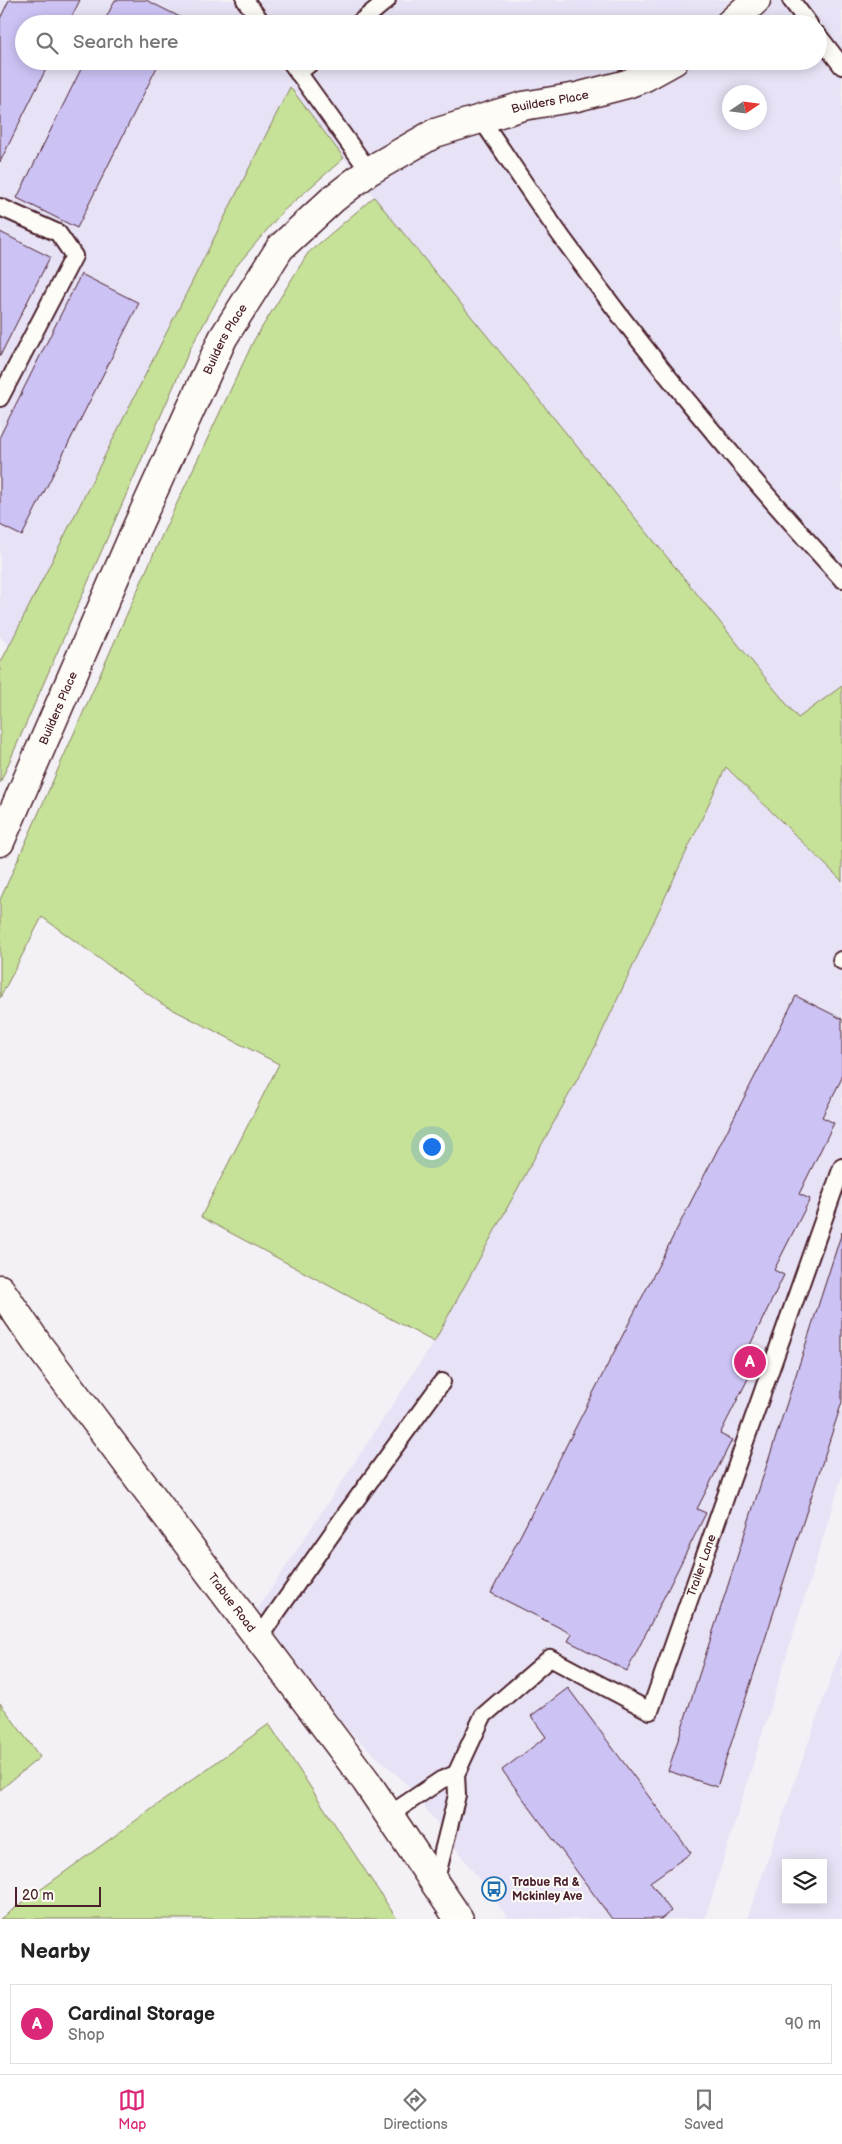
<!DOCTYPE html>
<style>
:root{--surface:#fff;--page:#f6f6f6;--text:#222;--muted:#767676;--line:#e0e0e0;--accent:#db2777}
body{margin:0;font-family:"Balsamiq Sans",sans-serif;background:var(--page);color:var(--text)}
.controls{position:absolute;right:15px;bottom:15px;display:grid;overflow:hidden;border-radius:0px;box-shadow:0 2px 12px #0003}
.controls button{width:45px;height:45px;display:grid;place-items:center;padding:0;border:0;border-bottom:1px solid var(--line);background:var(--surface);color:var(--text);font:25px sans-serif}
.compass{position:absolute;left:722px;top:85px;width:45px;height:45px;border-radius:50%;background:var(--surface);box-shadow:0 2px 12px #0003;rotate:77deg}
.scale{position:absolute;left:15px;bottom:12px;width:86px;box-sizing:border-box;padding-left:5px;border:2px solid #4a1f2b;border-top:0;font-size:14px;line-height:18px;white-space:nowrap;color:#4a1f2b;-webkit-text-stroke:4px #fdfcf7;paint-order:stroke}
.you{position:absolute;left:431px;top:1146px;width:18px;height:18px;margin:-12px;border:4px solid #fff;border-radius:50%;background:#1a73e8;box-shadow:0 0 0 8px #1a73e833}
.badge{display:grid;place-items:center;width:32px;height:32px;border-radius:50%;background:var(--accent);color:#fff;font-size:16px;font-weight:700}
.pin{position:absolute;translate:-50% -50%;border:2px solid #fff;box-shadow:0 1px 5px #0006}
.list{margin:0;padding:0;list-style:none}
h2{display:flex;justify-content:space-between;align-items:center;height:65px;margin:0;padding:0 20px;font-size:21px}
h2 small{font-size:16px;font-weight:400;color:var(--muted)}
.list li{display:grid;grid-template-columns:32px 1fr auto;gap:15px;align-items:center;box-sizing:border-box;height:80px;margin:0 10px 10px;padding:0 10px;border:1px solid var(--line);border-radius:0px}
.list b{display:block;font-size:19px;white-space:nowrap}
.list p{margin:0;font-size:16px;white-space:nowrap;color:var(--muted)}
.list em{font-size:16px;font-style:normal;color:var(--muted)}
.icon{flex:none;width:28px;height:28px;fill:none;stroke:currentColor;stroke-width:2;stroke-linecap:round;stroke-linejoin:round}
.map{position:relative;flex:none;width:842px;height:1919px;overflow:hidden}
.search{position:absolute;background:var(--surface);box-shadow:0 2px 12px #0003;left:15px;right:15px;top:15px;height:55px;display:flex;align-items:center;gap:12px;box-sizing:border-box;padding:0 18px;border-radius:28px;color:var(--muted);font-size:19px}
.sheet{height:155px;background:var(--surface)}
nav{display:flex;justify-content:space-around;align-items:center;box-sizing:border-box;height:70px;border-top:1px solid var(--line);background:var(--surface);font-size:14px;color:var(--muted)}
nav a{display:grid;justify-items:center;gap:2px}
nav .on{color:var(--accent)}
.map>svg:first-child{display:block}
.built{fill:#e7e2f5;fill-rule:evenodd}
.green{fill:#c6e198;stroke:#888062}
.building{fill:#ccc2f4;stroke:#4a1f2b}
.lines{fill:none;stroke-linecap:round;stroke-linejoin:round}
.lane-casing{stroke:#4a1f2b;stroke-width:20}
.street-casing{stroke:#4a1f2b;stroke-width:31}
.secondary-casing{stroke:#4a1f2b;stroke-width:31}
.lane{stroke:#fdfcf7;stroke-width:16}
.street{stroke:#fdfcf7;stroke-width:28}
.secondary{stroke:#fdfcf7;stroke-width:28}
.labels{text-anchor:middle;stroke-width:4;stroke-linejoin:round;paint-order:stroke}
.street-label{font-size:12px;fill:#4a1f2b;stroke:#fdfcf7}
.poi-label{font-size:12px;font-weight:bold;fill:#4a1f2b;stroke:#fdfcf7;text-anchor:start}
</style>
<div class="map">
<svg width="842" height="1919" viewBox="0 0 842 1919">
<rect width="100%" height="100%" fill="#f3f0f6"/>
<filter id="ink" filterUnits="userSpaceOnUse"><feTurbulence type="fractalNoise" baseFrequency=".02" numOctaves="2"/><feDisplacementMap in="SourceGraphic" scale="10" xChannelSelector="R" yChannelSelector="G"/><feConvolveMatrix kernelMatrix="1 2 1 2 8 2 1 2 1" color-interpolation-filters="sRGB"/></filter>
<g filter="url(#ink)">
<path class="built" d="M0,0H842V686L798,719L392,220L290,88L10,647L0,636ZM24,24H818V61H24ZM730,92H760V122H730Z
M727,767L842,881V1476L705,1919H509L408,1785L306,1692L252,1618L434,1342L596,1045Z
M842,1646V1919H747ZM786,1863H823V1900H786Z"/>
<path class="green" d="M290,87L344,158L282,212L234,269L190,349L0,783V664Z
M374,197L798,718L842,686V881L726,767L596,1045L434,1342L201,1217L279,1064L162,1004L42,917L0,998V900L162,535L254,340L308,253Z
M0,1703L40,1757L0,1790Z
M269,1724L397,1919H0Z"/>
<path class="building" d="M9,0H80L68,24H24V61H50L0,162V19Z
M115,0H146L182,18L179,24H103Z
M85,61H160L77,228L17,198Z
M0,232L50,257L0,356Z
M81,274L139,303L22,536L0,525V436Z
M796,996L842,1019V1078L822,1117L834,1123L799,1194L810,1199L774,1270L784,1275L750,1345L762,1351L720,1434L732,1440L697,1509L706,1513L627,1671L568,1641L572,1634L491,1593Z
M842,1232V1402L717,1787L668,1771Z
M568,1688L691,1853L650,1882L671,1911L661,1919H612L502,1770L546,1737L531,1716Z"/>
<g class="lines">
<g class="lane-casing">
<g id="lane">
<path d="M245,0L263,24"/>
<path d="M791,0L809,24"/>
<path d="M358,24L387,0"/>
<path d="M818,35L842,66"/>
<path d="M290,61L369,171"/>
<path d="M298,73L313,61"/>
<path d="M481,119C510,161 538,205 569,247C653,363 745,473 842,579"/>
<path d="M0,207L58,233L74,256L0,398"/>
<path d="M841,960L842,961"/>
<path d="M258,1639L345,1515L442,1382"/>
<path d="M389,1815L441,1780L456,1774"/>
<path id="s1" d="M435,1883L457,1795L456,1774L483,1716L550,1658L650,1711L842,1167"/>
</g>
</g>
<g class="street-casing">
<g id="street">
<path d="M729,24L756,0"/>
<path id="s2" d="M0,842L136,529L223,338L280,248L333,199L369,171L435,133L523,106L577,97L627,84L645,77L674,61"/>
</g>
</g>
<g class="secondary-casing">
<g id="secondary">
<path id="s3" d="M0,1289L39,1346L366,1781L459,1919"/>
</g>
</g>
<use href="#lane" class="lane"/>
<use href="#street" class="street"/>
<use href="#secondary" class="secondary"/>
</g>
</g>
<defs>
<g id="bus-ring" transform="scale(1.25)"><circle r="9.5" fill="#fdfcf7" stroke="#1f6fb2" stroke-width="1.5"/><path d="M-5-6H5V4H4V6H2V4H-2V6H-4V4H-5ZM-3.5-4V0h7V-4ZM-3.5 1.2v1.5H-2V1.2ZM2 1.2v1.5H3.5V1.2Z" fill="#1f6fb2"/></g>
</defs>
<g fill-rule="evenodd">
<use href="#bus-ring" x="494" y="1889"/>
</g>
<g class="labels">
<g class="street-label">
<text dy="4" stroke="none"><textPath href="#s2" startOffset="971">Builders Place</textPath></text>
<text dy="4" stroke="none"><textPath href="#s2" startOffset="551">Builders Place</textPath></text>
<text dy="4" stroke="none"><textPath href="#s2" startOffset="146">Builders Place</textPath></text>
<text dy="4" stroke="none"><textPath href="#s1" startOffset="532">Trailer Lane</textPath></text>
<text dy="4" stroke="none"><textPath href="#s3" startOffset="390">Trabue Road</textPath></text>
</g>
<g class="poi-label">
<text x="512" y="1886">Trabue Rd &amp;<tspan x="512" dy="14">Mckinley Ave</tspan></text>
</g>
</g>
</svg>
<div class="controls">
<button><svg class="icon" aria-label="layers" viewBox="0 0 24 24"><path d="M12 4l9 5-9 5-9-5zM3 14l9 5 9-5"/></svg></button>
</div>
<svg class="compass" viewBox="-18 -18 36 36"><path d="M0-13l5 13h-10z" fill="#e53935"/><path d="M0 13l5-13h-10z" fill="#767676"/></svg>
<div class="scale">20 m</div>
<div class="you"></div>
<div class="pin badge" style="left:750px;top:1362px">A</div>
<div class="search"><svg class="icon" aria-label="search" viewBox="0 0 24 24"><circle cx="10" cy="10" r="6"/><path d="M15 15l6 6"/></svg>Search here</div>
</div>
<section class="sheet">
<h2>Nearby<small></small></h2>
<ul class="list">
<li><span class="badge">A</span><div><b>Cardinal Storage</b><p>Shop</p></div><em>90 m</em></li>
</ul>
</section>
<nav>
<a class="on"><svg class="icon" aria-label="map" viewBox="0 0 24 24"><path d="M3 6l6-2 6 2 6-2v14l-6 2-6-2-6 2zM9 4v14M15 6v14"/></svg>Map</a>
<a><svg class="icon" aria-label="directions" viewBox="0 0 24 24"><path d="M12 3l9 9-9 9-9-9zM9 14v-3h6M13 9l2 2-2 2"/></svg>Directions</a>
<a><svg class="icon" aria-label="saved" viewBox="0 0 24 24"><path d="M7 4h10v16l-5-4-5 4z"/></svg>Saved</a>
</nav>
